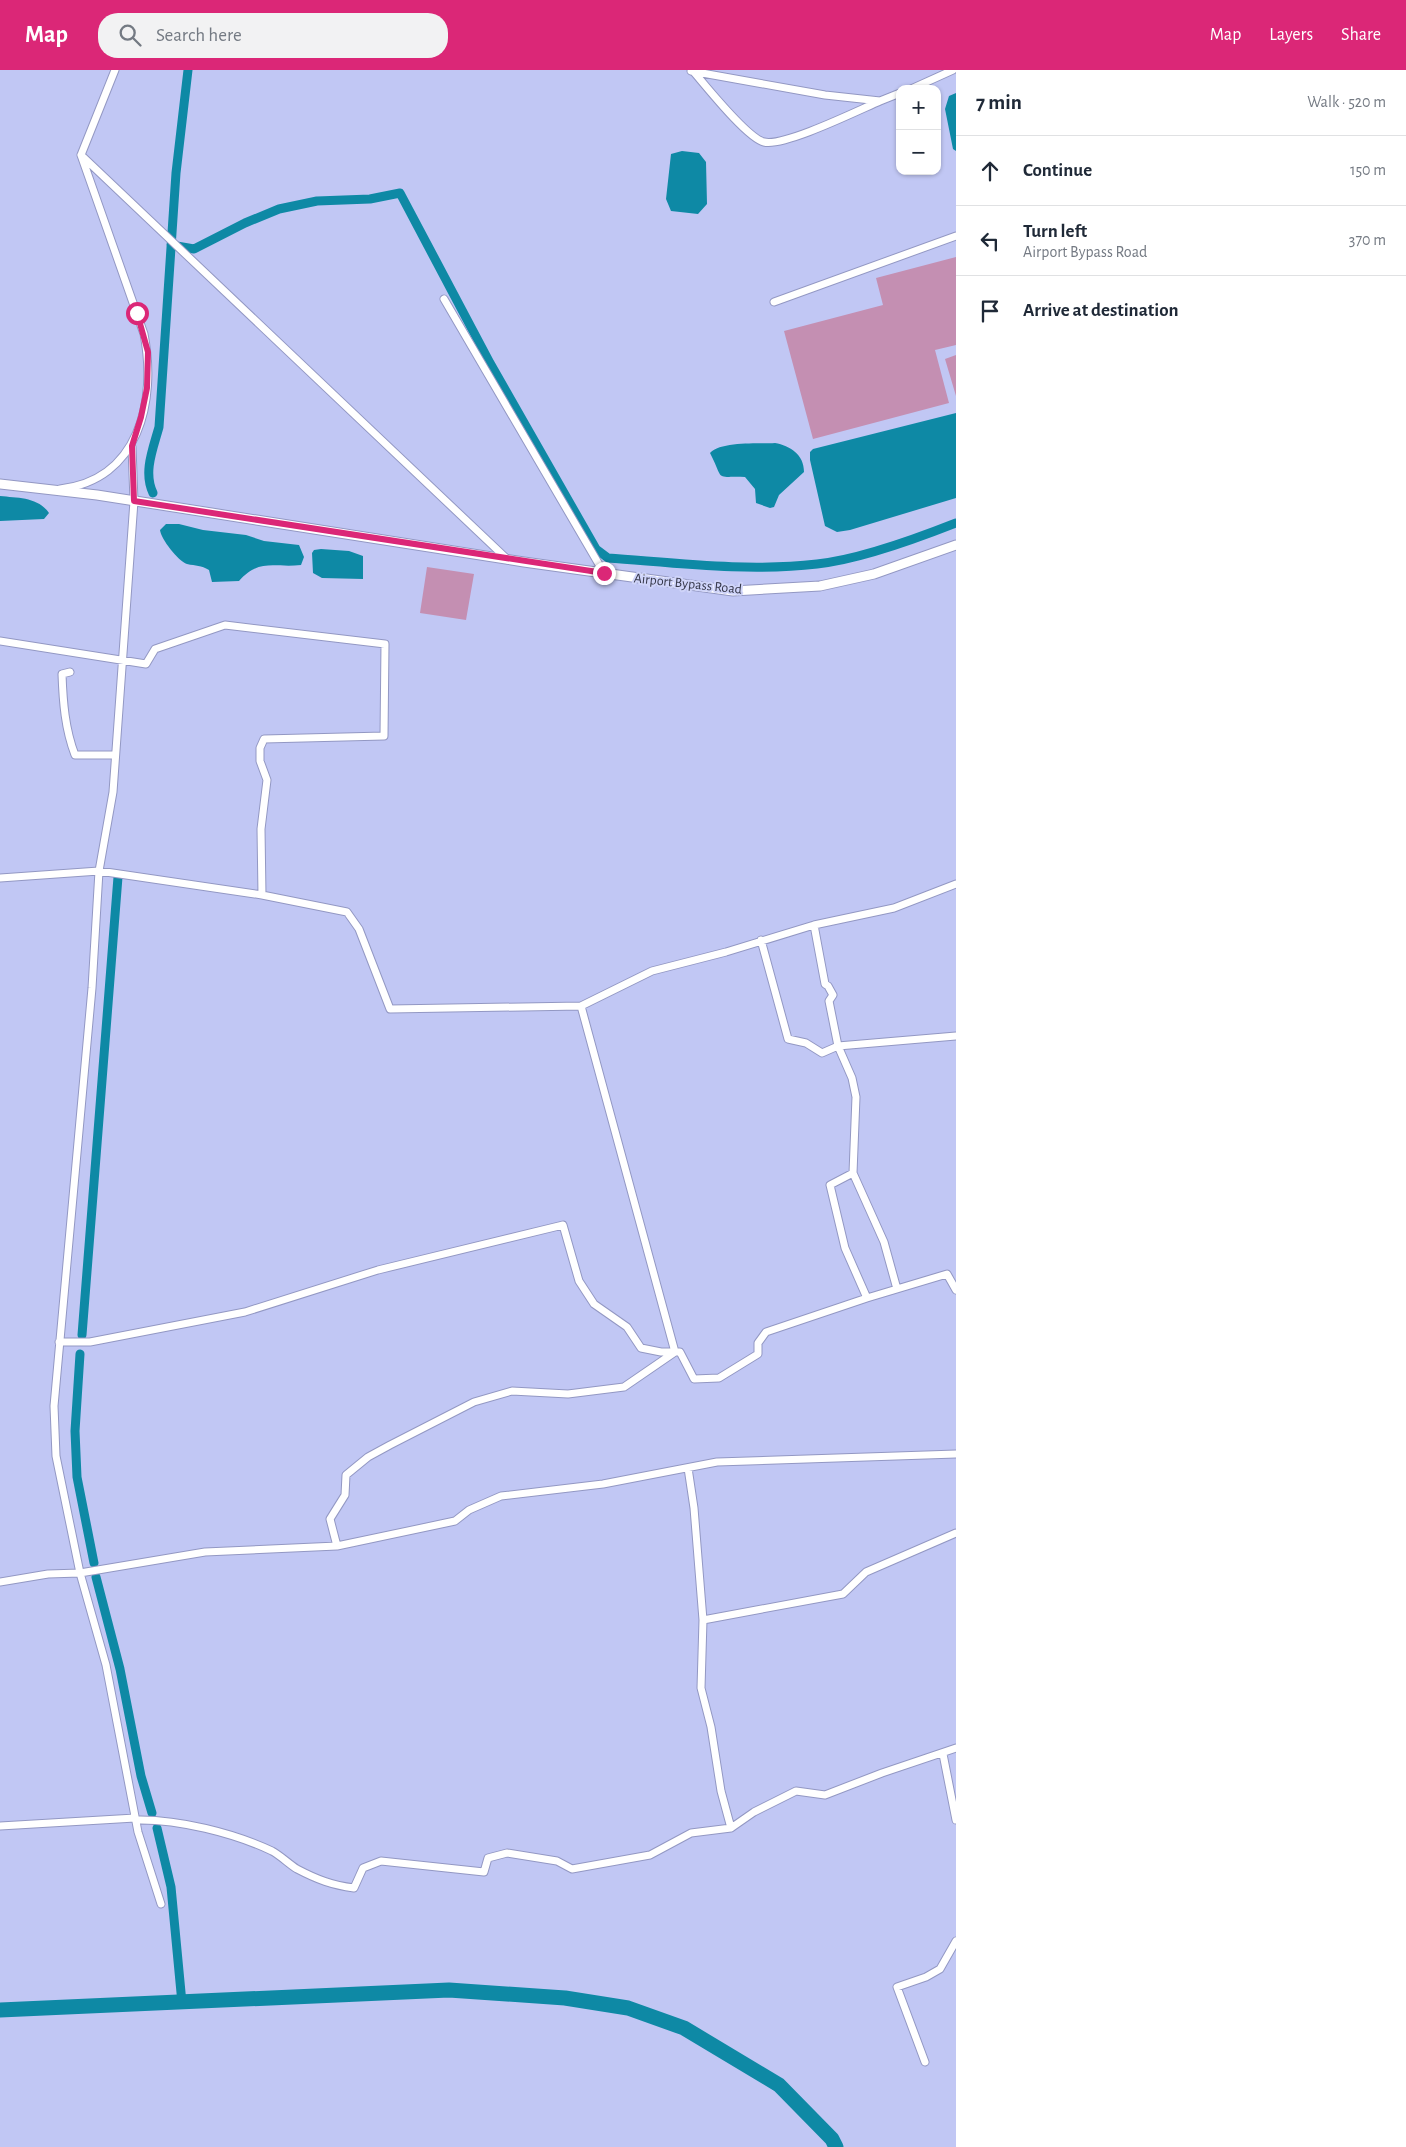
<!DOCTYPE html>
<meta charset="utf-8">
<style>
:root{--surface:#fff;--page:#f2f2f3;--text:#1f2937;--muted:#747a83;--line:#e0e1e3;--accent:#db2777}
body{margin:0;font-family:"Alegreya Sans",sans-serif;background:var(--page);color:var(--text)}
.controls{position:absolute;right:15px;top:15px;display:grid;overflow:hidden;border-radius:10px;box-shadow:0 1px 4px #0004}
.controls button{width:45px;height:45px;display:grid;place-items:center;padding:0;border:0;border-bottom:1px solid var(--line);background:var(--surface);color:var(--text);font:25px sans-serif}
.stop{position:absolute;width:15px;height:15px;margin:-11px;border:4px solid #db2777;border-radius:50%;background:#fff}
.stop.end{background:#db2777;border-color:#fff;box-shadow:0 1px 5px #0008}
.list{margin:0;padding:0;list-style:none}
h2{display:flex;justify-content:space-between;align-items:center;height:65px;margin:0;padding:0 20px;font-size:21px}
h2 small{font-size:16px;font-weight:400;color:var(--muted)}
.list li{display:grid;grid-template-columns:32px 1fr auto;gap:15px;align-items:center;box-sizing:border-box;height:70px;padding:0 20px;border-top:1px solid var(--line)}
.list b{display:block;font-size:19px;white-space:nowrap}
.list p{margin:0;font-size:16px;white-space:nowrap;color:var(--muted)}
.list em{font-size:16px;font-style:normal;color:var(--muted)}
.icon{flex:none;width:28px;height:28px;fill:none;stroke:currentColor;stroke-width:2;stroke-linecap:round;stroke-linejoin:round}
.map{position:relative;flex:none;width:956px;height:2077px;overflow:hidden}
header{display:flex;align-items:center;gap:30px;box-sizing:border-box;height:70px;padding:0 25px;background:var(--accent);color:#fff}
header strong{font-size:24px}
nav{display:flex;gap:28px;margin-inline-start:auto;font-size:18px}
.search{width:350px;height:45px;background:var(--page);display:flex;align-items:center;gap:12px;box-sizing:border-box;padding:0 18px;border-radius:20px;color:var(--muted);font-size:19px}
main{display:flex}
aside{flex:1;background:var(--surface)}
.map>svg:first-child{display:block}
.green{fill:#c48fb2}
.water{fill:#0e89a5}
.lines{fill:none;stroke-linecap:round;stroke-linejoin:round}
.canal{stroke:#0e89a5;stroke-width:9}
.river{stroke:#0e89a5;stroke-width:15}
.minor-casing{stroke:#9398c3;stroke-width:9}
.tertiary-casing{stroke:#9398c3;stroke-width:11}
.minor{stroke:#fff;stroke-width:7}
.tertiary{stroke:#fff;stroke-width:9}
.route{stroke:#db2777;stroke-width:6}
.labels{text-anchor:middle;stroke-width:4;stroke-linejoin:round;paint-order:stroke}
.street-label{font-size:14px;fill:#36384a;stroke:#cfd4f9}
</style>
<header>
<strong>Map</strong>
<div class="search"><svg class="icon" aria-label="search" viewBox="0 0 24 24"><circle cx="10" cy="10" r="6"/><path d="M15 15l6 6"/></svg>Search here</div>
<nav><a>Map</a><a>Layers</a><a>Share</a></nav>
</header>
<main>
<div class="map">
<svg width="956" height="2077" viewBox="0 0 956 2077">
<rect width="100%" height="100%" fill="#c1c7f4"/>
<path class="green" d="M956,187V275L935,280L949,333L813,369L784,261L883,235L876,208Z
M956,285V326L945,289Z
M427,497L474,504L466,550L420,543Z"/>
<path class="water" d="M956,23V81L953,79L945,39L949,26Z
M682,81L699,83L706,92L707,134L698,144L671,141L666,129L671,84Z
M956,343V428L850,460L837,462L825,456L810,390V382L813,379Z
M775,373C790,376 804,384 804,402L779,425L774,437L770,438L756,433L755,419L745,407C713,406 725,412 710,383C721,371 759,374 775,373Z
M0,426C18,428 38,427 49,443L44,449L0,451Z
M166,454H179L203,460L246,465L264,471L299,475L304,487L301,495C273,498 260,488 239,511L212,512L209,500C201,495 196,496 187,494C178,491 161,469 160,460Z
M321,479L349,481L363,486V509L322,508L313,503L312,483L314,480Z"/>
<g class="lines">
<path class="canal" d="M171,175L194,179L245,153L279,139L317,131L370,129L400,123L490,293L596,479L608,488C677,493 748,502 817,494C857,490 918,468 956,453
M153,423C143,402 153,379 159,357L176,103L188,0
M82,1265L118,807
M80,1284L75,1361L77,1407L94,1493
M96,1507L120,1599L141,1706L152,1743
M157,1758L171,1817L182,1933"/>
<path class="river" d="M0,1940L449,1920L565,1928L628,1938L684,1958L779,2015L832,2069L836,2077"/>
<g class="minor-casing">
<path id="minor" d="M691,1L825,25L880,31L900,23
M693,1C706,16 747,68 764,72C784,77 859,40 880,31
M911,19L953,0
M81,85L508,490
M444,229L604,503
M774,232L956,166
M132,377L134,431L113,722L99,801L92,918L54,1336L56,1386L80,1503L106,1595L138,1762L161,1834
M60,419C139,410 157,331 144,264L81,85L115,0
M0,571L146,594L155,579L225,555L385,574L384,666L264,669L260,678V691L267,710L261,759L262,825L99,801L0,808
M70,602L62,604C63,632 65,659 75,685H115
M262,825L347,842L359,859L390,939L581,936L652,901L726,882L814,855L894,838L956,814
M814,855L825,914L828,916L833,925L829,931L838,976L956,966
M853,1103L884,1172L897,1219
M867,1228L947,1204L956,1220
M59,1272H90L245,1242L378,1200L563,1155L579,1211L594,1234L627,1257L641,1278L661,1282H680L694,1309L719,1308L758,1284V1273L766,1262L867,1228L845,1178L830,1115L853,1103L856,1027L852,1008L838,976L822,983L806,973L788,969L761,870
M688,1398L694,1438L703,1550L843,1524L866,1502L956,1463
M337,1476L330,1449L345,1425L346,1405L368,1387L390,1375L474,1332L512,1321L568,1324L624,1317L675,1282L581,936
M0,1512L48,1504L80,1503L205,1482L337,1476L455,1451L469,1440L501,1426L603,1414L717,1392L956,1384
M703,1550L701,1618L711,1657L721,1721L731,1758
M943,1684L956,1750
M136,1750C178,1749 234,1763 272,1781C281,1786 289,1794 297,1799C318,1810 332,1815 354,1818L363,1798L381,1791L484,1802L488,1788L507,1783L557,1791L572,1799L650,1785L691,1763L731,1758L754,1742L796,1721L825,1725L882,1703L956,1678
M0,1756L135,1748
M925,1992L897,1917L926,1907L940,1899L956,1871"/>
</g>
<g class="tertiary-casing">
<path id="tertiary" d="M0,414L97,425L524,492L733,521L820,516L874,504L956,475"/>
</g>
<use href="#minor" class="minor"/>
<use href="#tertiary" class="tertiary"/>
</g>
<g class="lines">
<path class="route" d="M137,243L148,282L147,318L141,347L132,376L134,431L604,503"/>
</g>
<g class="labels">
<g class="street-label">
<text transform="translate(688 513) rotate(6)" y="5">Airport Bypass Road</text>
</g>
</g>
</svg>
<div class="controls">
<button>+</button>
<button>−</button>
</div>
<div class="stop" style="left:137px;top:243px"></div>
<div class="stop end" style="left:604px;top:503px"></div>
</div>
<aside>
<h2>7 min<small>Walk · 520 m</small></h2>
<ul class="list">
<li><svg class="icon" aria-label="ahead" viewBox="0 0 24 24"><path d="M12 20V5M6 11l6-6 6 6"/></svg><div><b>Continue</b></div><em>150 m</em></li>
<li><svg class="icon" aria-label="left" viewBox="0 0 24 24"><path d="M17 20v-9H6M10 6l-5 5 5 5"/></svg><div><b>Turn left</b><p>Airport Bypass Road</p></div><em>370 m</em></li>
<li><svg class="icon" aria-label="arrive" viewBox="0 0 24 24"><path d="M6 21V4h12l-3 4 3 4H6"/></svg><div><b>Arrive at destination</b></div></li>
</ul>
</aside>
</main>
